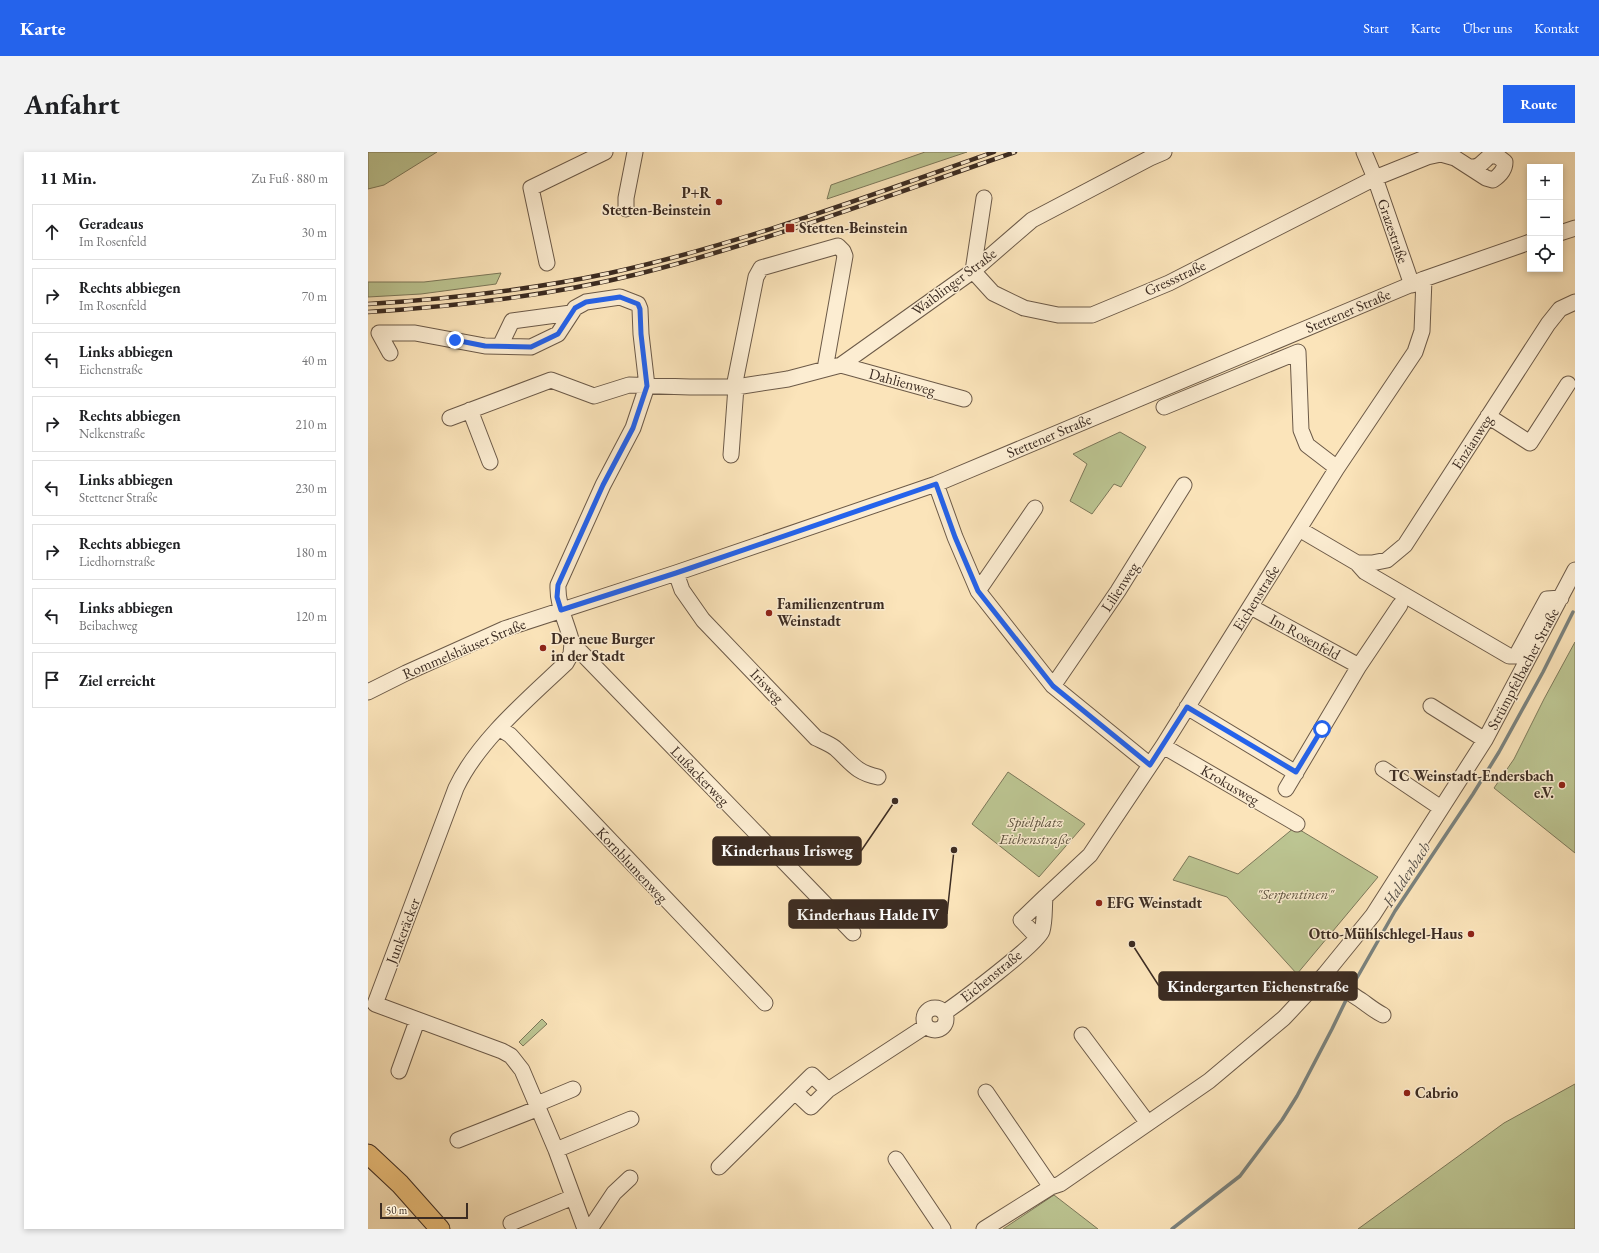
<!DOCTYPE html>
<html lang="de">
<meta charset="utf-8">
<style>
:root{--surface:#fff;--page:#f2f2f2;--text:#202124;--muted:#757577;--line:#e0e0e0;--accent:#2563eb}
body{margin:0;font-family:"EB Garamond",serif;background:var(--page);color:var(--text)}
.controls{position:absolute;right:12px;top:12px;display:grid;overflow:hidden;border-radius:0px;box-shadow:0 2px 6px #0003}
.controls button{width:36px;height:36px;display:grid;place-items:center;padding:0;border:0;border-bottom:1px solid var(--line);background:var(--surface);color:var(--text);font:20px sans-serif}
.scale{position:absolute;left:12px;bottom:10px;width:88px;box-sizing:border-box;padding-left:4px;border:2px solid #3c2c22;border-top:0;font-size:11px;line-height:14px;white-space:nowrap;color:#3c2c22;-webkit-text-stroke:3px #fcedd2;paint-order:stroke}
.stop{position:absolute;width:12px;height:12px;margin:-9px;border:3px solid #2563eb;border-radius:50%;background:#fff}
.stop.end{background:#2563eb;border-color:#fff;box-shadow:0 1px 4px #0008}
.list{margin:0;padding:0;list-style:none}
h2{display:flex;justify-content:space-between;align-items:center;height:52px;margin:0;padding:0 16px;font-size:17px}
h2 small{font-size:13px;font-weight:400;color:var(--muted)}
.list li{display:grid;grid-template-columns:26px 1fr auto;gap:12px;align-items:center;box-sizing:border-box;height:56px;margin:0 8px 8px;padding:0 8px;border:1px solid var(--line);border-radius:0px}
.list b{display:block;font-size:15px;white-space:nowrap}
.list p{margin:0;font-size:13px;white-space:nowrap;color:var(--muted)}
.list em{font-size:13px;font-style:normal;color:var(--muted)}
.icon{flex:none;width:22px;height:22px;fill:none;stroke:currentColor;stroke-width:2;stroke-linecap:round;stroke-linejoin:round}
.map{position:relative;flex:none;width:1207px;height:1077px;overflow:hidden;border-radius:0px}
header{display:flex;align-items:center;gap:24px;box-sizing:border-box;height:56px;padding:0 20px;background:var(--accent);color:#fff}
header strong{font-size:19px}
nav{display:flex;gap:22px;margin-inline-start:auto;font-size:14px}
.intro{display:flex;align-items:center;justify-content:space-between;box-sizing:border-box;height:96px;padding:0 24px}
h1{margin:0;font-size:28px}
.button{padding:10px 18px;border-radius:0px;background:var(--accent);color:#fff;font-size:14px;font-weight:700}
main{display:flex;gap:24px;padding:0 24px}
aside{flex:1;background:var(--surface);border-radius:0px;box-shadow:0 2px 6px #0003}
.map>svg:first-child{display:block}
.green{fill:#bcc592;stroke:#7c785a}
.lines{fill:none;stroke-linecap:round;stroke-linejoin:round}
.stream{stroke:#7a827e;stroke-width:3.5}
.minor-casing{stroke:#6c5a48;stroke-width:17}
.major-casing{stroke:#3c2c22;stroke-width:21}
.minor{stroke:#fcedd2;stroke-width:15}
.major{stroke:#eec27d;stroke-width:19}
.rail-casing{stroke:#3c2c22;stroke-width:4.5}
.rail{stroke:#fcedd2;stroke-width:3;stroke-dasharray:9;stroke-linecap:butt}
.route{stroke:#2563eb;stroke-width:5}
.poi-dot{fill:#8f2418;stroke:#fcedd2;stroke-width:1.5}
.labels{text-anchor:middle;stroke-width:3;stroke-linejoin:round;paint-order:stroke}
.poi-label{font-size:15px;font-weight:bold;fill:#3c2c22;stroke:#fcedd2;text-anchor:start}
.street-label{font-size:15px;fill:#3c2c22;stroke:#fcedd2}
.park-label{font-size:15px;font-style:italic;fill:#5c523e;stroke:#fcedd2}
.water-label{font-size:16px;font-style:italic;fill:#565048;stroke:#fcedd2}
.leader{fill:none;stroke:#3c2c22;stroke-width:1.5}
.callout-dot{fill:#3c2c22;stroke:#fcedd2;stroke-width:1.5}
.callout{fill:#3c2c22;stroke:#3c2c22;stroke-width:1.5}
.callout-label{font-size:16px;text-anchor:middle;font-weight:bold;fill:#fff}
</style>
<header>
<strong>Karte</strong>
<nav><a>Start</a><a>Karte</a><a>Über uns</a><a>Kontakt</a></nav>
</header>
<div class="intro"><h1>Anfahrt</h1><a class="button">Route</a></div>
<main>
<aside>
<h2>11 Min.<small>Zu Fuß · 880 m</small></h2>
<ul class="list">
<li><svg class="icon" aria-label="ahead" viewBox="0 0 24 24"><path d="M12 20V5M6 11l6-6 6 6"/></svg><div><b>Geradeaus</b><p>Im Rosenfeld</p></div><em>30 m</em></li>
<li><svg class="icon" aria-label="right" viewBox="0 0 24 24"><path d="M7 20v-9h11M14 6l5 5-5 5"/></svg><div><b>Rechts abbiegen</b><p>Im Rosenfeld</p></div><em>70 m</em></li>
<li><svg class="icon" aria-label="left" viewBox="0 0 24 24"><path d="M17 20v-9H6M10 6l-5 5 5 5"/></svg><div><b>Links abbiegen</b><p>Eichenstraße</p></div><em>40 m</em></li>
<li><svg class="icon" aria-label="right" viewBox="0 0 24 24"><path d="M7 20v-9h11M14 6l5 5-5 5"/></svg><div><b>Rechts abbiegen</b><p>Nelkenstraße</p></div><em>210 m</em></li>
<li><svg class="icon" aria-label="left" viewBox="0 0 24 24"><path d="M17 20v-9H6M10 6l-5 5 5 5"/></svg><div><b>Links abbiegen</b><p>Stettener Straße</p></div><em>230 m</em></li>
<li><svg class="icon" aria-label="right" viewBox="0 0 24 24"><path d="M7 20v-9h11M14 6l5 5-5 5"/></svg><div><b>Rechts abbiegen</b><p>Liedhornstraße</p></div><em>180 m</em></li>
<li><svg class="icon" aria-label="left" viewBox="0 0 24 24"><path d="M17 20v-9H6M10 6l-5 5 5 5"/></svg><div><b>Links abbiegen</b><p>Beibachweg</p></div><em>120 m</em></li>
<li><svg class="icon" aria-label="arrive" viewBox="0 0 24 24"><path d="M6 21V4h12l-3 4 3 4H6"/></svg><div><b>Ziel erreicht</b></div></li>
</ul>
</aside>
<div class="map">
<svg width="1207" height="1077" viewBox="0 0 1207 1077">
<rect width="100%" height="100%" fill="#fbe4ba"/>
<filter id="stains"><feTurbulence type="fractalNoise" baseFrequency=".005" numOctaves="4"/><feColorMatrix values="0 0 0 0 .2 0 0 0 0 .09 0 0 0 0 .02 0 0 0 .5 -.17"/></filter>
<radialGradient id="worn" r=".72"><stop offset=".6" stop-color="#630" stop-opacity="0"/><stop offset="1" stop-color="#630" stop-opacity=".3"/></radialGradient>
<path class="green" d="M0,0H69L16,33L0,37Z
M557,0H599L459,47L463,33Z
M133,121L128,132L53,142L0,145V130H56Z
M752,280L778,295L753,335L746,332L724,362L702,349L719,312L705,302Z
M1207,490V701L1126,636L1146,607L1176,547Z
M640,620L717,672L671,725L604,672Z
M927,675L1010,725L929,822L859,745L805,728L821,704L870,722Z
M174,867L179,872L155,894L151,890Z
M1207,932V1077H990L1136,971Z
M686,1043L730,1077H635Z"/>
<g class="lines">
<path class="stream" d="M982,838L1027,759L1105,642L1131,600L1175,520L1205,460
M804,1077L872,1024L914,968L929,944L964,877L980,844"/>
<g class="minor-casing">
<path id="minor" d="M996,0L1007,26L1044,133
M616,46L605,119L625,141L656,156L690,163H724L801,131L1007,26L1059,5L1073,2L1087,6L1118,26L1125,28C1131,24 1137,18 1137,10L1128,3L1122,4C1115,9 1112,16 1103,15
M258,57V46L267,0
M1192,81L1207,76
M179,111L163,36L237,0
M132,194L144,169L203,161
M22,201L11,181H47L117,194L163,195L190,182L207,156L218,150L252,145L270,152L272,157L273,182L279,234L265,276L235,333L190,433C189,453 199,471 204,491L485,781
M473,213L596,247
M366,235L388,125L393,116L470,94L475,99L477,104L457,217
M796,255L930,200L933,278L939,293L969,316
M102,258L122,310
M1120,264L1162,291L1200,232
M82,266L183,228L226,244L261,233L322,235H368L420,227L473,213L605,119L664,68L782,6L796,0
M363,303L368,235
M568,332L587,385L610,439L685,534L782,613
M931,377L989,411H1004L1019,408L1037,393L1180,172L1192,157L1207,150
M989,411L997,420L1141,504H1148L1179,447L1193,446
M308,421L314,438L335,468L448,586C454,589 462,592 467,596C484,611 487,620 510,625
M610,439L667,356
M883,455L991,514
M204,491L203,502L198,511C160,547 110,589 88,636L7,852L134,899L143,904L154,918L188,998L217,1077
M685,534L750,439L816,333
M0,540L38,521L136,477L308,421L568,332L1056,127L1162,90
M1063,554L1117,588
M819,555L928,621
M132,577L142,583L397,851
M795,594L929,672
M1015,617L1073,656
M918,637L991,514L1032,453
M669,785L653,768L677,745
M957,822C968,833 981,840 994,849C1001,854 1007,859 1015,863
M556 867a11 11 0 1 1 22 0a11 11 0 1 1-22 0Z
M576,861C592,850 670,792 674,779C677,769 676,756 677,745L722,703L795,594L969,316L1047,200L1054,179L1056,127
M714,883L779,970
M31,919L49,869
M427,940L443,955L460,938L558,874
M618,940L683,1035
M169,952L205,937
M90,988L171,956
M188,998L263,967
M528,1007L575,1077
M351,1015L444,923L460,938
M143,1071L205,1045
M222,1077L246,1041L262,1026
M616,1077L683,1035L692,1032L841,929L916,866L957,822L1005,763L1117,588L1207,418"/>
</g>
<g class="major-casing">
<path id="major" d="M0,1002L32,1032L72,1077"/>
</g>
<use href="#minor" class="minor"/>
<use href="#major" class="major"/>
<g class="rail-casing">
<path id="rail" d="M0,152C81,147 162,138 242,121C373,92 500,44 626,0
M0,160C91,154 181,144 270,122C398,90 522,43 647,0"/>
</g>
<use href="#rail" class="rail"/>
</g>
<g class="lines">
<path class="route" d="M87,188L117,194L163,195L190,182L207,156L218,150L252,145L270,152L272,157L273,182L279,234L265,276L235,333L190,433L189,445L193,458L308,421L568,332L587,385L610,439L685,534L782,613L819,555L928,620L954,577"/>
</g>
<g class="poi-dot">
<circle cx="351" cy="50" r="4"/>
<rect x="417" y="71" width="10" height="10" rx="2"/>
<circle cx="401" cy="461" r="4"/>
<circle cx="175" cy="496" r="4"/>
<circle cx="1194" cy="633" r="4"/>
<circle cx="731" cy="751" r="4"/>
<circle cx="1103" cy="782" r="4"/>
<circle cx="1039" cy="941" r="4"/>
</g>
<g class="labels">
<g class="poi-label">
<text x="343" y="46" text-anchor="end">P+R<tspan x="343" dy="17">Stetten-Beinstein</tspan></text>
<text x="431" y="81">Stetten-Beinstein</text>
<text x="409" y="457">Familienzentrum<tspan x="409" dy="17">Weinstadt</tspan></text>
<text x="183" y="492">Der neue Burger<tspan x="183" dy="17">in der Stadt</tspan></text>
<text x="1186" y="629" text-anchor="end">TC Weinstadt-Endersbach<tspan x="1186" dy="17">e.V.</tspan></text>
<text x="739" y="756">EFG Weinstadt</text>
<text x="1095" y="787" text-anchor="end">Otto-Mühlschlegel-Haus</text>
<text x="1047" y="946">Cabrio</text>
</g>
<g class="street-label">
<text transform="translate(1025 79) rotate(71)" y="5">Grazestraße</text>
<text transform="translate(807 126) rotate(-25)" y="5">Gressstraße</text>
<text transform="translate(586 130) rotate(-37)" y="5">Waiblinger Straße</text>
<text transform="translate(980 159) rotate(-23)" y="5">Stettener Straße</text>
<text transform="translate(534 230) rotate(15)" y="5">Dahlienweg</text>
<text transform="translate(681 284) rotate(-23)" y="5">Stettener Straße</text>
<text transform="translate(1104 290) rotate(-57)" y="5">Enzianweg</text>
<text transform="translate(752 435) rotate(-57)" y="5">Lilienweg</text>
<text transform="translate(888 446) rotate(-58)" y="5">Eichenstraße</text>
<text transform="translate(937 485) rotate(29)" y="5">Im Rosenfeld</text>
<text transform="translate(96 497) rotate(-23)" y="5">Rommelshäuser Straße</text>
<text transform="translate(1155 517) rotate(-62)" y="5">Strümpfelbacher Straße</text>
<text transform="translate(399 534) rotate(46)" y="5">Irisweg</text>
<text transform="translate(332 624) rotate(46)" y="5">Lußackerweg</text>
<text transform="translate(862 633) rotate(30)" y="5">Krokusweg</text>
<text transform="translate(264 713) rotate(47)" y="5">Kornblumenweg</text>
<text transform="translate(35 779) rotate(-69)" y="5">Junkeräcker</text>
<text transform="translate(623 824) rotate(-39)" y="5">Eichenstraße</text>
</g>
<g class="park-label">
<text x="667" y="675">Spielplatz<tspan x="667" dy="17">Eichenstraße</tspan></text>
<text x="927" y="747">"Serpentinen"</text>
</g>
<g class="water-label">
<text transform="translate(1038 722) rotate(-57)" y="6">Haldenbach</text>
</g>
</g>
<path class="leader" d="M527 649L493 699M586 698L579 762M764 792L791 834"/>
<g class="callout-dot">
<circle cx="527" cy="649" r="4"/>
<circle cx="586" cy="698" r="4"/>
<circle cx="764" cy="792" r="4"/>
</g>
<g class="callout">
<rect x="345" y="685" width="148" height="28" rx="4"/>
<rect x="421" y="748" width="158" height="28" rx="4"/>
<rect x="791" y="820" width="198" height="28" rx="4"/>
</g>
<g class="callout-label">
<text x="419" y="704">Kinderhaus Irisweg</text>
<text x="500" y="768">Kinderhaus Halde IV</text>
<text x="890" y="840">Kindergarten Eichenstraße</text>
</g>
<rect width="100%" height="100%" filter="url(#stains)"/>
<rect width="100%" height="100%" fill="url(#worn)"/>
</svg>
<div class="controls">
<button>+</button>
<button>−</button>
<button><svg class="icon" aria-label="locate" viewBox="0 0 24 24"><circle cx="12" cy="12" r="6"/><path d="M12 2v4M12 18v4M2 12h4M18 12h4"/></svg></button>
</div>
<div class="scale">50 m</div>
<div class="stop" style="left:954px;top:577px"></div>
<div class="stop end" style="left:87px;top:188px"></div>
</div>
</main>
